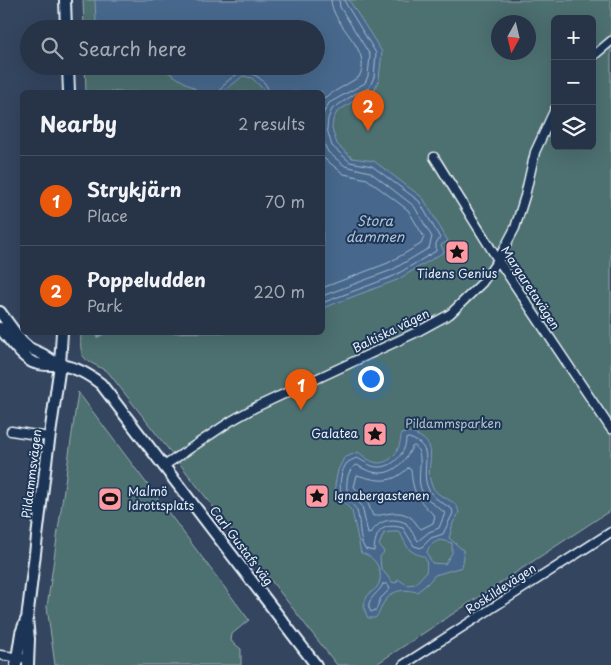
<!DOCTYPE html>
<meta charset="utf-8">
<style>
:root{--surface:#273447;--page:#2f3c4e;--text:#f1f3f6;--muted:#a4aab4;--line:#434f60;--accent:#ea580c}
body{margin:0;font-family:"Playpen Sans",sans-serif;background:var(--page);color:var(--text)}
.controls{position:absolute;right:15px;top:15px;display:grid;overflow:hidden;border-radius:8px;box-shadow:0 5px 20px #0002}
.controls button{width:45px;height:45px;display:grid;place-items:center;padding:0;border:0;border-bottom:1px solid var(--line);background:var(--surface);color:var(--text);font:25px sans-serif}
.compass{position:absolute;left:491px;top:15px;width:45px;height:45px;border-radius:50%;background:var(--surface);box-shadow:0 5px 20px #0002;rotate:188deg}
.you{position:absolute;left:370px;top:378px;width:18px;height:18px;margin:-12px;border:4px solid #fff;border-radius:50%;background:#1a73e8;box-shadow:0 0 0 8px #1a73e833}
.badge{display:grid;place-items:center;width:32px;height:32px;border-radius:50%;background:var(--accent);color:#fff;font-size:16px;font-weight:700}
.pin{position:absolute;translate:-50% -41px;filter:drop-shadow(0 1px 2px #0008)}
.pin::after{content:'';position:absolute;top:26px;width:18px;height:15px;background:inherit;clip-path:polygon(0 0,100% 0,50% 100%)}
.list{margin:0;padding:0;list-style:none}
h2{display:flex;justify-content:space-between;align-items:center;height:65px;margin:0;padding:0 20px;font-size:21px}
h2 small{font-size:16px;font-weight:400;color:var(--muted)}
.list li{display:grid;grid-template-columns:32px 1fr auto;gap:15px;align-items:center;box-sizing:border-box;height:90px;padding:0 20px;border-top:1px solid var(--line)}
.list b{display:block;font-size:19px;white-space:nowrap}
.list p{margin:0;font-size:16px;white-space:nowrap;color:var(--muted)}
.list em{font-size:16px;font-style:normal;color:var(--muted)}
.icon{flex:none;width:28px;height:28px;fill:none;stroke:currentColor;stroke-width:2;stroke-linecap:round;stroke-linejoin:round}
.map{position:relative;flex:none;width:611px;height:665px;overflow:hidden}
.search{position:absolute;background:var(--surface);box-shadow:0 5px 20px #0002;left:20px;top:20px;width:305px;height:55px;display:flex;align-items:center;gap:12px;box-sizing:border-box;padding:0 18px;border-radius:28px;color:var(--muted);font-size:19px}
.panel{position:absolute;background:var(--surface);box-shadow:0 5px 20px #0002;left:20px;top:90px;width:305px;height:245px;border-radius:8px}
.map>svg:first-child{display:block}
.green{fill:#4e6f70;stroke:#9bb0b4;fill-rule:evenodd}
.water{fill:#46678c;stroke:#879eb7;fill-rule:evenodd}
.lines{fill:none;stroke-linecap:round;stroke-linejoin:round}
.shore{stroke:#a7bacd;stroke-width:1}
.stream{stroke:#879eb7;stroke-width:2.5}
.street-casing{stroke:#e8f1f8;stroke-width:11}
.secondary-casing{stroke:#e8f1f8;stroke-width:14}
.street{stroke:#1d3557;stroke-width:8}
.secondary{stroke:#1d3557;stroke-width:10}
.labels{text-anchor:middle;stroke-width:4;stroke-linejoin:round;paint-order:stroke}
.poi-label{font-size:12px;fill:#e8f1f8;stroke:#1d3557;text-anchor:start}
.street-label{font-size:12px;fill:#e8f1f8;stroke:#1d3557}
.park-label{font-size:12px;fill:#b2c4c8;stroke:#1d3557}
.water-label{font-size:14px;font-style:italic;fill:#afc1d2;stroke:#1d3557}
</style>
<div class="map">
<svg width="611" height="665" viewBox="0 0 611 665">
<rect width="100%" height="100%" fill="#34455f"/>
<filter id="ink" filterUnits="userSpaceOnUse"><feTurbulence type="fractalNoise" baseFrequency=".02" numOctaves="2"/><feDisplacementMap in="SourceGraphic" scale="10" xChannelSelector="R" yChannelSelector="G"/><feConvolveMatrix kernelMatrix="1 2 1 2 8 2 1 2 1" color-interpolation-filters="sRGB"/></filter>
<g filter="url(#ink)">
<path class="green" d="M83,0H611V510L375,665H337L108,372C84,358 79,362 81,333L322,332V92H86L85,66H316V29H84ZM555,19H592V146H555ZM498,22H528V52H498Z
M78,392L249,620L232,634L231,641L241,649V665H55L47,607Z"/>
<path class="water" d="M95,0H349L382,52L379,79L374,91L358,98L337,112L333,120L332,129L337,144L352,158L374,161L423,198L448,241L441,245L444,252L397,280L323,308L322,92H266L252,78L243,76L223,92H198L197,90L158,66H316V29H99L96,22Z
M409,432C446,444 422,463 432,486C438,498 450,498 456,505C458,507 458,510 459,513L453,523L449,538L463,550L464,557L462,567L435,575L427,584L417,592C405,589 393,589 385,601C380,607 381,612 375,618H368C365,611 362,606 366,599C368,593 373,592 377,587C386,574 375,555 361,553L352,511L336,494L335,485L338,470L344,458L358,452C364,456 371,463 379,463C394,462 401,447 401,434ZM391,532H400C403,538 405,545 410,550C421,559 429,551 426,572L415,584L407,585L398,579L396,583L392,582L381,568L380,557L384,552L379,545L384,533ZM440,540L452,543V553L445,564L432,563L427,553C428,546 433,543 440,540Z"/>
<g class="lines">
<path class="shore" d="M220,92C222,83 235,75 243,71C254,73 267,81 269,92
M322,99L359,77C374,49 332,27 331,0
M322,116L329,103L365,83L368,76L370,55L340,7L339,0
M322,139L328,152L345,166L370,172L414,206L432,237L429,248L392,270L322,296
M322,157L344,174L367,179L408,210L424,237L421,244L388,263L322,288
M322,303L394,276L436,251V243L440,238L419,201L372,166L350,162L332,146L327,129L328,119L332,109L355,94L369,88L374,77L376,53L346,4L345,0
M409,438C438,447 419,468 428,488C432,498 443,503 452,509L453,513L443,534L431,538L421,548L414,546L403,528C382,522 375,532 374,551L365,549C358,538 361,523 357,511C354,504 346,501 342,493C338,486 341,470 347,463C349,461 354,459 357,458C364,461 370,467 378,467C393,468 406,453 406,439Z
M415,446C426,456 415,478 422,491C428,502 437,506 445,513L439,528L429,532L418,541L406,523C392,517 379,520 371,533L368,534L362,506L347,490C346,481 348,468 357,465C382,481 400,472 412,447Z
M408,468L411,470C413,494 418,500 435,516L433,523L421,529C417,526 415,520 410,517C399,509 385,515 373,516L367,501L354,487L357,475C378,481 391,485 408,468Z
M383,584H387L390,589L380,599L376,610L371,612C363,600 379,594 383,584Z"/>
<path class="stream" d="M93,334V332
M97,337L106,332"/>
<g class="street-casing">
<path id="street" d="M592,57L611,41
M434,157L498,260L611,429
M11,431L49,437
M164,466L231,421L256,407L417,332L450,314L482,283L498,260L515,228L525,196L535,152L555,109
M0,655L28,659
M403,665L611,532"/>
</g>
<g class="secondary-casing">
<path id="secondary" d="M65,0L66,29
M68,66L69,92
M0,312L22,342L29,348L42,354L59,365
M0,328C9,339 19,354 32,362C40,366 50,365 59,365C76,367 88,374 101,384L316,665
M16,665L21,633L26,620
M28,665L29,639L27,619L47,455L60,365L62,332"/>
</g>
<use href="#street" class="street"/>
<use href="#secondary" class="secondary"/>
</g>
</g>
<defs>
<g id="sight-square" transform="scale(1.25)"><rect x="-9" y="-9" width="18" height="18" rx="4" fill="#ff9aa2" stroke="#1d3557"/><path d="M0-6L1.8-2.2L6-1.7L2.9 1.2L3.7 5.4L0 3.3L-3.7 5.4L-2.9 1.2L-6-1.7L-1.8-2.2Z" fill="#111"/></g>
<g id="stadium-square" transform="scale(1.25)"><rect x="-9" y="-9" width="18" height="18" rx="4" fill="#ff9aa2" stroke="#1d3557"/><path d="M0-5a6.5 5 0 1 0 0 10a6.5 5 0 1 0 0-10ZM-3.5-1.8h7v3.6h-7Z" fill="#111"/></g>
</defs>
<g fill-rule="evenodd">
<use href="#sight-square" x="457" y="252"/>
<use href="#sight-square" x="375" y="434"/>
<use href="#sight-square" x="317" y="496"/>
<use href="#stadium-square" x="110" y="499"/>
</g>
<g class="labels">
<g class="poi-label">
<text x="457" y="278" text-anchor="middle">Tidens Genius</text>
<text x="358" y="438" text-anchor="end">Galatea</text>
<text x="128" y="496">Malmö<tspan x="128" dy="14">Idrottsplats</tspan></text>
<text x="334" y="500">Ignabergastenen</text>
</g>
<g class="street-label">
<text transform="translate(530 288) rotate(57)" y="4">Margaretavägen</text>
<text transform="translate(391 331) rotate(-26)" y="4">Baltiska vägen</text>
<text transform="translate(32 474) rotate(-83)" y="4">Pildammsvägen</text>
<text transform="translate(241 546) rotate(53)" y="4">Carl Gustafs väg</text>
<text transform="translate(501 589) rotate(-33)" y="4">Roskildevägen</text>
</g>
<g class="park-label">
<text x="453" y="428">Pildammsparken</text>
</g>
<g class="water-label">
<text x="375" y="226">Stora<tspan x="375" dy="16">dammen</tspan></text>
</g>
</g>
</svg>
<div class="controls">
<button>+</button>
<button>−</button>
<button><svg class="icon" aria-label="layers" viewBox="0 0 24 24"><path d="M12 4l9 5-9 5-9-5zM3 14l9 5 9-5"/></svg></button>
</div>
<svg class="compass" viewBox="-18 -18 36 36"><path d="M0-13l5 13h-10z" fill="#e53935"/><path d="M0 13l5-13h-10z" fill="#a4aab4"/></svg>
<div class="you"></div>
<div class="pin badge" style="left:301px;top:410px">1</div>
<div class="pin badge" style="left:368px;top:131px">2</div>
<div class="search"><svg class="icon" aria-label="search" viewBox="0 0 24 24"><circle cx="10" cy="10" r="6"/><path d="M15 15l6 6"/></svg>Search here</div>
<section class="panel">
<h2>Nearby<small>2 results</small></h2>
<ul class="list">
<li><span class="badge">1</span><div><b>Strykjärn</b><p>Place</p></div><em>70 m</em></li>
<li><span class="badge">2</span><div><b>Poppeludden</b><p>Park</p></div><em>220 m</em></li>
</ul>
</section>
</div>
